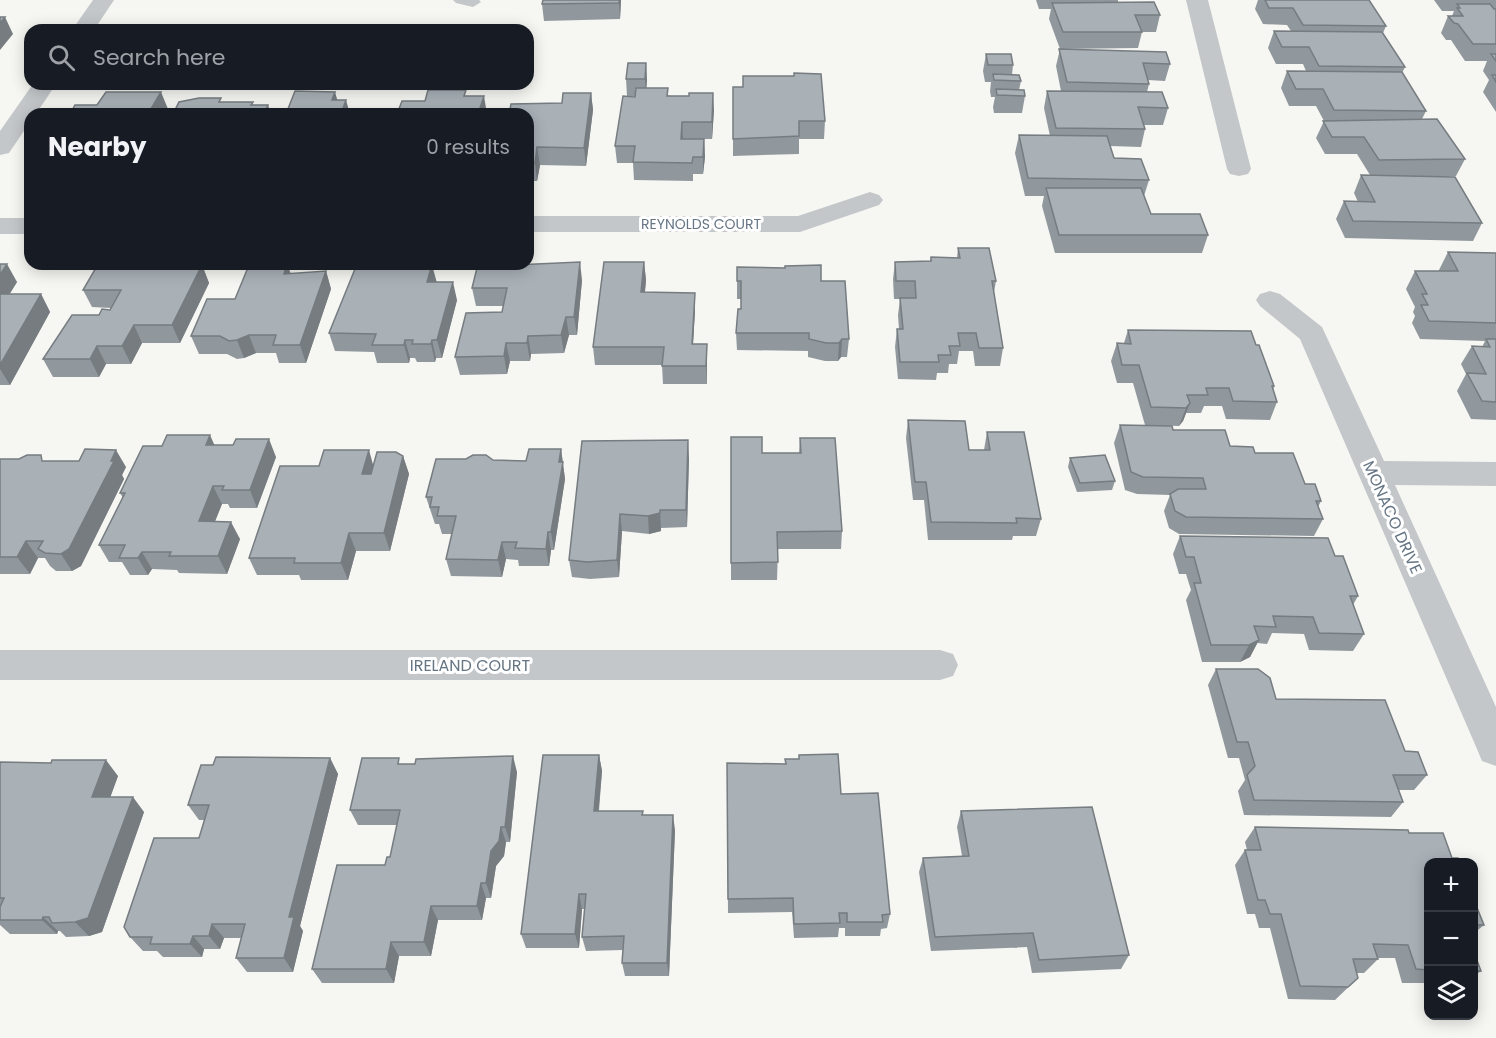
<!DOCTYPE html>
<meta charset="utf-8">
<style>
:root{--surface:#171b24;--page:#242831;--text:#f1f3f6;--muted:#9ea1a6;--line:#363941}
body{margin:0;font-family:Poppins,sans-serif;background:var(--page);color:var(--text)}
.controls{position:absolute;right:18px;bottom:18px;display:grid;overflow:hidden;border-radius:12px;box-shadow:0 3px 15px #0003}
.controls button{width:54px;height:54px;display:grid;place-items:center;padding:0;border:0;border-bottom:2px solid var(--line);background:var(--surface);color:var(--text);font:30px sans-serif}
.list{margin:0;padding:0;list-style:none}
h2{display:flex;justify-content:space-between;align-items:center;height:78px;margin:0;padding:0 24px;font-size:26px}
h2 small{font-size:20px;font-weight:400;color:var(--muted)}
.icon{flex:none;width:33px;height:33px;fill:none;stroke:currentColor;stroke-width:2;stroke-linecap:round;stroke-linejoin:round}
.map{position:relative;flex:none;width:1496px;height:1038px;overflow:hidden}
.search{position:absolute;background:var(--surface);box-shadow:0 3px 15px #0003;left:24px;top:24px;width:510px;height:66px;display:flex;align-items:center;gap:15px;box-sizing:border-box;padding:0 21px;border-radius:18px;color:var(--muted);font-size:22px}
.panel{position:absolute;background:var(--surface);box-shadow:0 3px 15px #0003;left:24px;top:108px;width:510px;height:162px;border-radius:18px}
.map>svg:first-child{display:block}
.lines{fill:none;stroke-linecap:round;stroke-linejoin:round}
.lane{fill:#c3c7ca;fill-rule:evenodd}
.street{fill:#c3c7ca;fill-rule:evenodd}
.wall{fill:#91989d}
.shaded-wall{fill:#767c80}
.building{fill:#a9b1b7;stroke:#767c80;stroke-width:1.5}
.labels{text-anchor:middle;stroke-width:6;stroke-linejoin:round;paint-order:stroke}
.far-street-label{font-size:14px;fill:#657584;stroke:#fff}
.street-label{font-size:16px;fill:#657584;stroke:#fff}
</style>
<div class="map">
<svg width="1496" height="1038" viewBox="0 0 1496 1038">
<rect width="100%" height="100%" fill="#f6f6f2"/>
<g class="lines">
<path class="lane" d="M453,0H479L481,2L473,7L456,3Z"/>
<path class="street" d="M93,0H114L94,30H72Z
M1186,0H1208L1251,169L1248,174L1239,176L1230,174L1227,169Z
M33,84H56L36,114H30V122L9,153L0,155V131Z
M870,192L879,195L883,200L879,205L800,232H528V216H798Z
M0,218H30V234H0Z
M1270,291L1280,294L1322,327L1384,461L1496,462V486L1395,485L1496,707V766L1482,761L1477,749L1300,339L1260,306L1256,300L1260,294Z
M0,650H940L953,654L958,665L953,676L940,680H0Z"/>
</g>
<path class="wall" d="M621,0L620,19L544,21L542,4Z
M1036,0H1118V2L1160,15L1156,32H1142L1138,48L1061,49L1170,64L1165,81L1148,80L1149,84L1147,92L1168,108L1163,125H1144L1145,129L1141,147L1110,146L1114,158L1149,180L1144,196L1151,214L1208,235L1202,253H1055L1042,206L1044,196H1025L1015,153L1019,135L1050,136L1044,108L1047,91H1061L1056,66L1060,49L1049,19L1051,9H1039Z
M1258,0H1369L1386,26L1383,33L1405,67L1402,73L1426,111L1422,119L1465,159L1456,176L1428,177L1482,223L1473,241L1345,238L1336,219L1344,201L1358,202L1354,193L1361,175H1370L1357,154H1325L1316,138L1324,121L1316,106H1289L1281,88L1287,71H1306L1303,64H1276L1268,48L1274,31H1291L1287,25L1263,24L1255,9Z
M1434,0H1496V112L1483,92L1489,80L1483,71L1487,61H1465L1451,40H1446L1441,33L1448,16H1452L1454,11H1442Z
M986,54L1013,65L1012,75L1021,81L1019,90L1025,96L1022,113H994L993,107L995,97H991L990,91L991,82H985L983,71Z
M646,63L647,80L646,88L714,110L712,139H704L705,157L703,174H693V181L634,180L633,163H617L615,146L635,96H627L626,79Z
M733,87L825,121L824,139H799V154L733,156Z
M591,93L593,110L586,166L540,165L537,181H528V114Z
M958,248L996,281L994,292L1003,348L1000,366H975L973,351H959L957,364H949L948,373H937L936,380L898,379L895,347L897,329H899L898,315L900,299H894L893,279L895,262L930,261L931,257L957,258Z
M1448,252L1496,253V420L1471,419L1457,391L1466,374L1461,364L1472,346L1482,347L1485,341L1420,339L1412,323L1415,316L1413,312L1415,307L1406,289L1415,271H1439V270Z
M644,262L646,280L645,292L695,310L693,344L707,362V384H663L662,365H595L593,347Z
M0,264L17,282L9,294H41L50,312L10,385H0Z
M202,265L209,283L180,343H142L131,364H106L99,377H53L43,359L99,315L110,310L111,308L92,307L83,290L122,266L124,269L167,267Z
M737,267L821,281L849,339L847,357H841L838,361H825L808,357V351L737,350L736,333L741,309V299H737Z
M326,271L331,289L306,363H279L276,353H256L244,358L237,359L227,354H199L191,336L235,299L291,274Z
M582,280L577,335H569L564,353L531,354L530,361H510L507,374L460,375L455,357L502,312L503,306H476L472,288Z
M436,282L457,300L442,358H436L435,362H417L415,358H410L409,363H377L374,352L335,351L329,333Z
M1128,330L1274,386L1273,390L1277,402L1270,420L1226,419L1222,406H1204L1201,413H1186L1183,421L1179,426L1145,425L1133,383H1117L1111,361L1117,343H1124Z
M908,420L969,450H984L987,432L1041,519L1036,536H1013L1012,540H928L924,500H913L906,438Z
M1120,425L1173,430L1255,453L1305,484L1321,501L1318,507L1323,519L1314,536L1179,534L1169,528L1164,511L1170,495L1137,494L1125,490L1114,443Z
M731,437L762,453H799L800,438L842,531L841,549H778L777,580H731Z
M582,441L689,458L687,527L661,528V531L649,534L622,531L619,577L590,579L572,577L569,560Z
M214,445L276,457L257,508H230L228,504H222L215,521L240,539L227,574L179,573L177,570L152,569L148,575H130L122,562H109L99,545L123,498L120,493Z
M561,449L565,479L554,550H551L549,566H519L518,560L506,559L502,577L451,576L446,559L452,534H442L439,524H435L426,497L493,460L526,461Z
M403,456L409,474L390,551H356L348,580H301L299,575H257L249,558L319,466L373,464Z
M1070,458L1115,481L1112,490L1077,492L1068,467Z
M0,459L44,461L126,467L122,475L124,479L81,566L72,571H56L50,566L45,558H38L30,574H0Z
M1180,536L1335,556L1358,596L1353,605L1364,634L1353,651L1309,650L1304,634L1272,633L1267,644L1257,643L1250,657L1240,662H1202L1186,600L1191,590L1186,574H1179L1173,554Z
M1216,669L1276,699L1405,751L1427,775L1414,790H1399L1403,802L1391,817L1244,815L1238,791L1245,780L1239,758H1228L1208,685Z
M599,755L602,771L599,811H643V815L675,830L669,976H625L622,963L623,950L586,951L582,937L585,909H582L579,948H526L521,934Z
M330,758L338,774L300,926L303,931L293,972H247L236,958L242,938H224L220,949H204L202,957H163L157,951H143L130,937L199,838L204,820H199L188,805L213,765Z
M0,762L118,776L110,797L144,812L102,932L89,936L66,937L60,931H58L57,934H10L0,925Z
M727,763L841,794L890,914L887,928L881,929L880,936H845V928H839L838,937L794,938L792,912L728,913Z
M401,764L517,772L510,842H506L504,856L496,866L491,898H486L482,920H438L431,956H399L394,983H322L312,969L385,865L390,857L397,825H358L350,810Z
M961,811L1129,955L1121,969L1032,973L1027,947L931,951L919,872L923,858L962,856L957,827Z
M1255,827L1409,833L1428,862V983H1402L1395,958H1377L1378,959L1364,973H1356L1358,978L1335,1000L1288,999L1270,928H1259L1255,914H1247L1235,865L1245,850H1247L1245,842Z
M1473,898L1484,925L1473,934Z
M1473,940L1477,948L1474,951L1481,971L1473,977Z"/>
<path class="shaded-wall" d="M619,0H621L620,19L619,3Z
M5,17L13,34L0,50V23Z
M646,63L647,80L646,96L645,79Z
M161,92L168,109L165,114H148Z
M335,92L340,109L332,100Z
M591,93L593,110L586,166L584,148Z
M713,93L714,110L712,139V122Z
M484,96L487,114H478Z
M346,100L350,114H341Z
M268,105L271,114H264Z
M682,122L683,139H681Z
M704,139L705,157L703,174V157Z
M537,147L540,165L537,181L535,163Z
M580,262L582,280L577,335L574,317Z
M644,262L646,280L643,310L641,292Z
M7,264L17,282L0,310V275Z
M287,264L294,282L284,274Z
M202,265L209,283L180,343L172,325Z
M432,265L437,283L427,282Z
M326,271L331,289L306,363L300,345Z
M453,282L457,300L442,358L437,340Z
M695,293V310L692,362V344Z
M41,294L50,312L10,385L0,369V365Z
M566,317L569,335L564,353L561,335Z
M134,325L142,343L131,364L122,346Z
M249,335L256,353L244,358L237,340Z
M528,336L531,354L530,361L527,343Z
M842,339L841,357L838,361L839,343Z
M405,340L410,358L409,363L404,345Z
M432,340L436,358L435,362L431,344Z
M506,343L510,361L507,374L504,356Z
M707,344V384L706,366Z
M97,346L106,364L99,377L90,359Z
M1190,403L1183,421L1179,426L1186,408Z
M210,435L218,453L206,445Z
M269,439L276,457L257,508L250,490Z
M688,440L689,458L687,527L686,510Z
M561,449L565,479L554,550L551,532L559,462Z
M116,450L126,467L122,475L124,479L81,566L72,571L61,554Z
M369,450L374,468L368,491L362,474Z
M403,456L409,474L390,551L384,533Z
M213,486L222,504L208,539L199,521Z
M660,510L661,531L649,534L648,516Z
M620,514L622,531L619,577L617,560Z
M231,522L240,539L227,574L218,556Z
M548,532L551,550L549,566L546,549Z
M349,533L356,551L348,580L341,563Z
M26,541L38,558L30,574L17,557Z
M502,542L506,559L502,577L498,560Z
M142,552L152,569L148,575L138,558Z
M1259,640L1250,657L1240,662L1249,645Z
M599,755L602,771L597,827L594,811Z
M513,756L517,772L510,842L505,827Z
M330,758L338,774L300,926L303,931L293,972L284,958L289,917Z
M106,760L118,776L105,812L92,797Z
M133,797L144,812L102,932L89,936L75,922Z
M673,815L675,830L669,976L667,963Z
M501,827L506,842L504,856L496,866L491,898L486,883L491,851Z
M481,883L486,898L482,920L477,906Z
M579,894L582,909L579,948L575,934Z
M431,906L438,920L431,956L424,942Z
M43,917L58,931L57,934L42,920Z
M212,924L224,938L220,949L209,936Z
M193,936L204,949L202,957L190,944Z
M391,942L399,956L394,983L386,969Z"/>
<path class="building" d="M543,0H619V3L542,4Z
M1265,0H1369L1386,26L1303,25L1293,8H1269Z
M1154,2L1160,15H1135L1142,32H1063L1052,3Z
M1457,4H1490L1494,9H1496V44H1473L1458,24L1454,23L1448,16H1463L1457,8H1460Z
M0,17H5L0,23Z
M1274,31L1382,32L1405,67L1319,66L1309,47H1282Z
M1059,49L1166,52L1170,64L1143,63L1149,84L1067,82Z
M986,54H1011L1013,65H988Z
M1491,54H1496V61Z
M628,63H646L645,79H626Z
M1287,71L1402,72L1426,111L1334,110L1323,89H1296Z
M794,73L821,74L825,121H799V136L733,139V87H743V76H794Z
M993,74L1019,75L1021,81L994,80Z
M1492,75H1496V82Z
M636,88H668L667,96H689V93H713L712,122H682L681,139H704L703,157H693L692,163L633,162L635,146H615L623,96L635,97Z
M996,89L1024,90L1025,96L997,95Z
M428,90H466L464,96H484L478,114H397L402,101H425Z
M295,91L335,92L332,100H346L341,114H286Z
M1047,91L1162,92L1168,108L1138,107L1145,129L1056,128Z
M106,92H161L148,114H70L75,105H97Z
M563,93H591L584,148L537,147L535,163H528V114H509L511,104L562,103Z
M199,98H221L219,102H253L251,105H268L264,114H173L179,102Z
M1437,119L1465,159L1379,160L1364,137H1332L1323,121Z
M1019,135L1107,136L1114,158L1141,159L1149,180L1028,178Z
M1361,175L1455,177L1482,223L1353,221L1344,201L1375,202Z
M1046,188H1141L1151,214H1200L1208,235H1059Z
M958,248H989L996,281H992L1003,348H979L976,333H958L960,346H949L951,355H938L939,362H900L897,329H903L900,298H916L915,281H896L895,262L931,261V257L960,258Z
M1448,252L1496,253V323L1429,321L1421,305H1428L1422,294H1427L1415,271H1458Z
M580,262L574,317H566L561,335L528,336L527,343H506L504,356L455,357L466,313L502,312L507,288H472L478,264L514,265Z
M604,262H644L641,292L695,293L692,344H707L706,366H662L664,347H593Z
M0,264H7L0,275Z
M169,264L202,265L172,325H134L122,346H97L90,359H43L72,315H99L102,309L110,310L121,290H83L97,266H122L121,269H135L167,267Z
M287,264L284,274L326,271L300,345H273L276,335H249L237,340L229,341L220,336H191L207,299H235L249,265Z
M432,265L427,282H453L437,340H432L431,344H412L413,340H405L404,345H372L376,334L329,333L355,269Z
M821,265V281H845L849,339H842L839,343H826L809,339V333H736L738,309H741V281H737V267L785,268V266Z
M0,294H41L0,365Z
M1128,330L1251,331L1256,345H1259L1274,386H1272L1277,402L1233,401L1229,388H1206L1208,395H1187L1190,403L1186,408L1151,407L1139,365H1122L1117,343L1131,344Z
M1486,339H1496V402L1482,401L1467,373L1486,374L1472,346L1490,347Z
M908,420L965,421L969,450H990L987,432H1024L1041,519L1016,518L1017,523L931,522L926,482H915Z
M1120,425L1172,426L1173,430H1225L1230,446L1253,447L1255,453H1293L1305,484H1315L1321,501H1316L1323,519L1186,517L1175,511L1170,494L1178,489H1206L1203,478L1143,477L1131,472Z
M167,435H210L206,445H233L236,439H269L250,490H222L224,486H213L199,521L231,522L218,556H169L171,552H142L138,558H119L125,545H99L125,493H120L143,446H162Z
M731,437H762V453H801L800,438H835L842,531L777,532L778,562L731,563Z
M688,440L686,510H660V513L648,516L620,514L617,560L587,562L569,560L582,441Z
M85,449L116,450L111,461H114L69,549L61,554L45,553L38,549L43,541H26L17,557H0V459H19L27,455H41L42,461H79Z
M529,449H561L559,462H563L551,532H548L546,549L515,548L517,542H502L498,560L446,559L456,516H437L439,507H430L432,497H426L436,459H466L473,455H486L493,460L526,461Z
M324,450H369L362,474H371L377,452H396L403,456L384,533H349L341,563H294L295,558H249L280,466H319Z
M1105,455L1115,481L1080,483L1070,458Z
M1180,536L1328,538L1335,556H1343L1358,596H1350L1364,634L1319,633L1313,617L1273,616L1276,627L1254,626L1259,640L1249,645H1211L1194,583H1201L1194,557H1186Z
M1216,669H1258L1270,678L1276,699L1385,700L1405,751L1418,752L1427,775H1393L1403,802L1254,800L1247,775L1255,766L1248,742H1237Z
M838,754L841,794L878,793L890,914L882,915L883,922H847V913H839L840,923L794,924L793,898L728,899L727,763L786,764L785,759H799V755Z
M543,755H599L594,811H643L642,815H673L667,963H622L624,936L582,937L586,894H579L575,934H521Z
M513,756L505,827H501L499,841L491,851L486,883H481L477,906H431L424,942H391L386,969H312L337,865H385L387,857H390L400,810H350L362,758H399L398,764H415L416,759Z
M216,757L330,758L289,917H294L284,958H236L245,924H212L209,936H193L190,944H150L152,937H130L124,927L154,838H199L209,805H188L201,765H213Z
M52,760H106L92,797H133L88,918L75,922L52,923L49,917H43L42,920H0V907L4,898H0V762L51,763Z
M1092,807L1129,955L1039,960L1033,933L935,937L923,858L969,856L961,811Z
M1255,827L1408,830L1409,833H1443L1452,858H1458L1460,862H1428V970L1416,969L1408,945L1373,944L1378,959H1353L1358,978L1348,987L1300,986L1281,914H1270L1265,900H1258L1245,850H1261Z
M1473,898L1484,925H1473Z
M1473,940L1477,948H1473Z
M1473,950L1481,971H1473Z"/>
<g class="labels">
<g class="far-street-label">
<text x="701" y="229">REYNOLDS COURT</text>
</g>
<g class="street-label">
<text transform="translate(1393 517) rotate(66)" y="6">MONACO DRIVE</text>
<text x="470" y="671">IRELAND COURT</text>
</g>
</g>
</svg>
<div class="controls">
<button>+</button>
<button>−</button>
<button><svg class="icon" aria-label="layers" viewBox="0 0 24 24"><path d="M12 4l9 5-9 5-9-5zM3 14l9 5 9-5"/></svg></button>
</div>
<div class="search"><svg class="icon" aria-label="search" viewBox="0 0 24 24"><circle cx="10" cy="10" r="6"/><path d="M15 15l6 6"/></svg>Search here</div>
<section class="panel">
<h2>Nearby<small>0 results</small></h2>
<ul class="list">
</ul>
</section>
</div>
